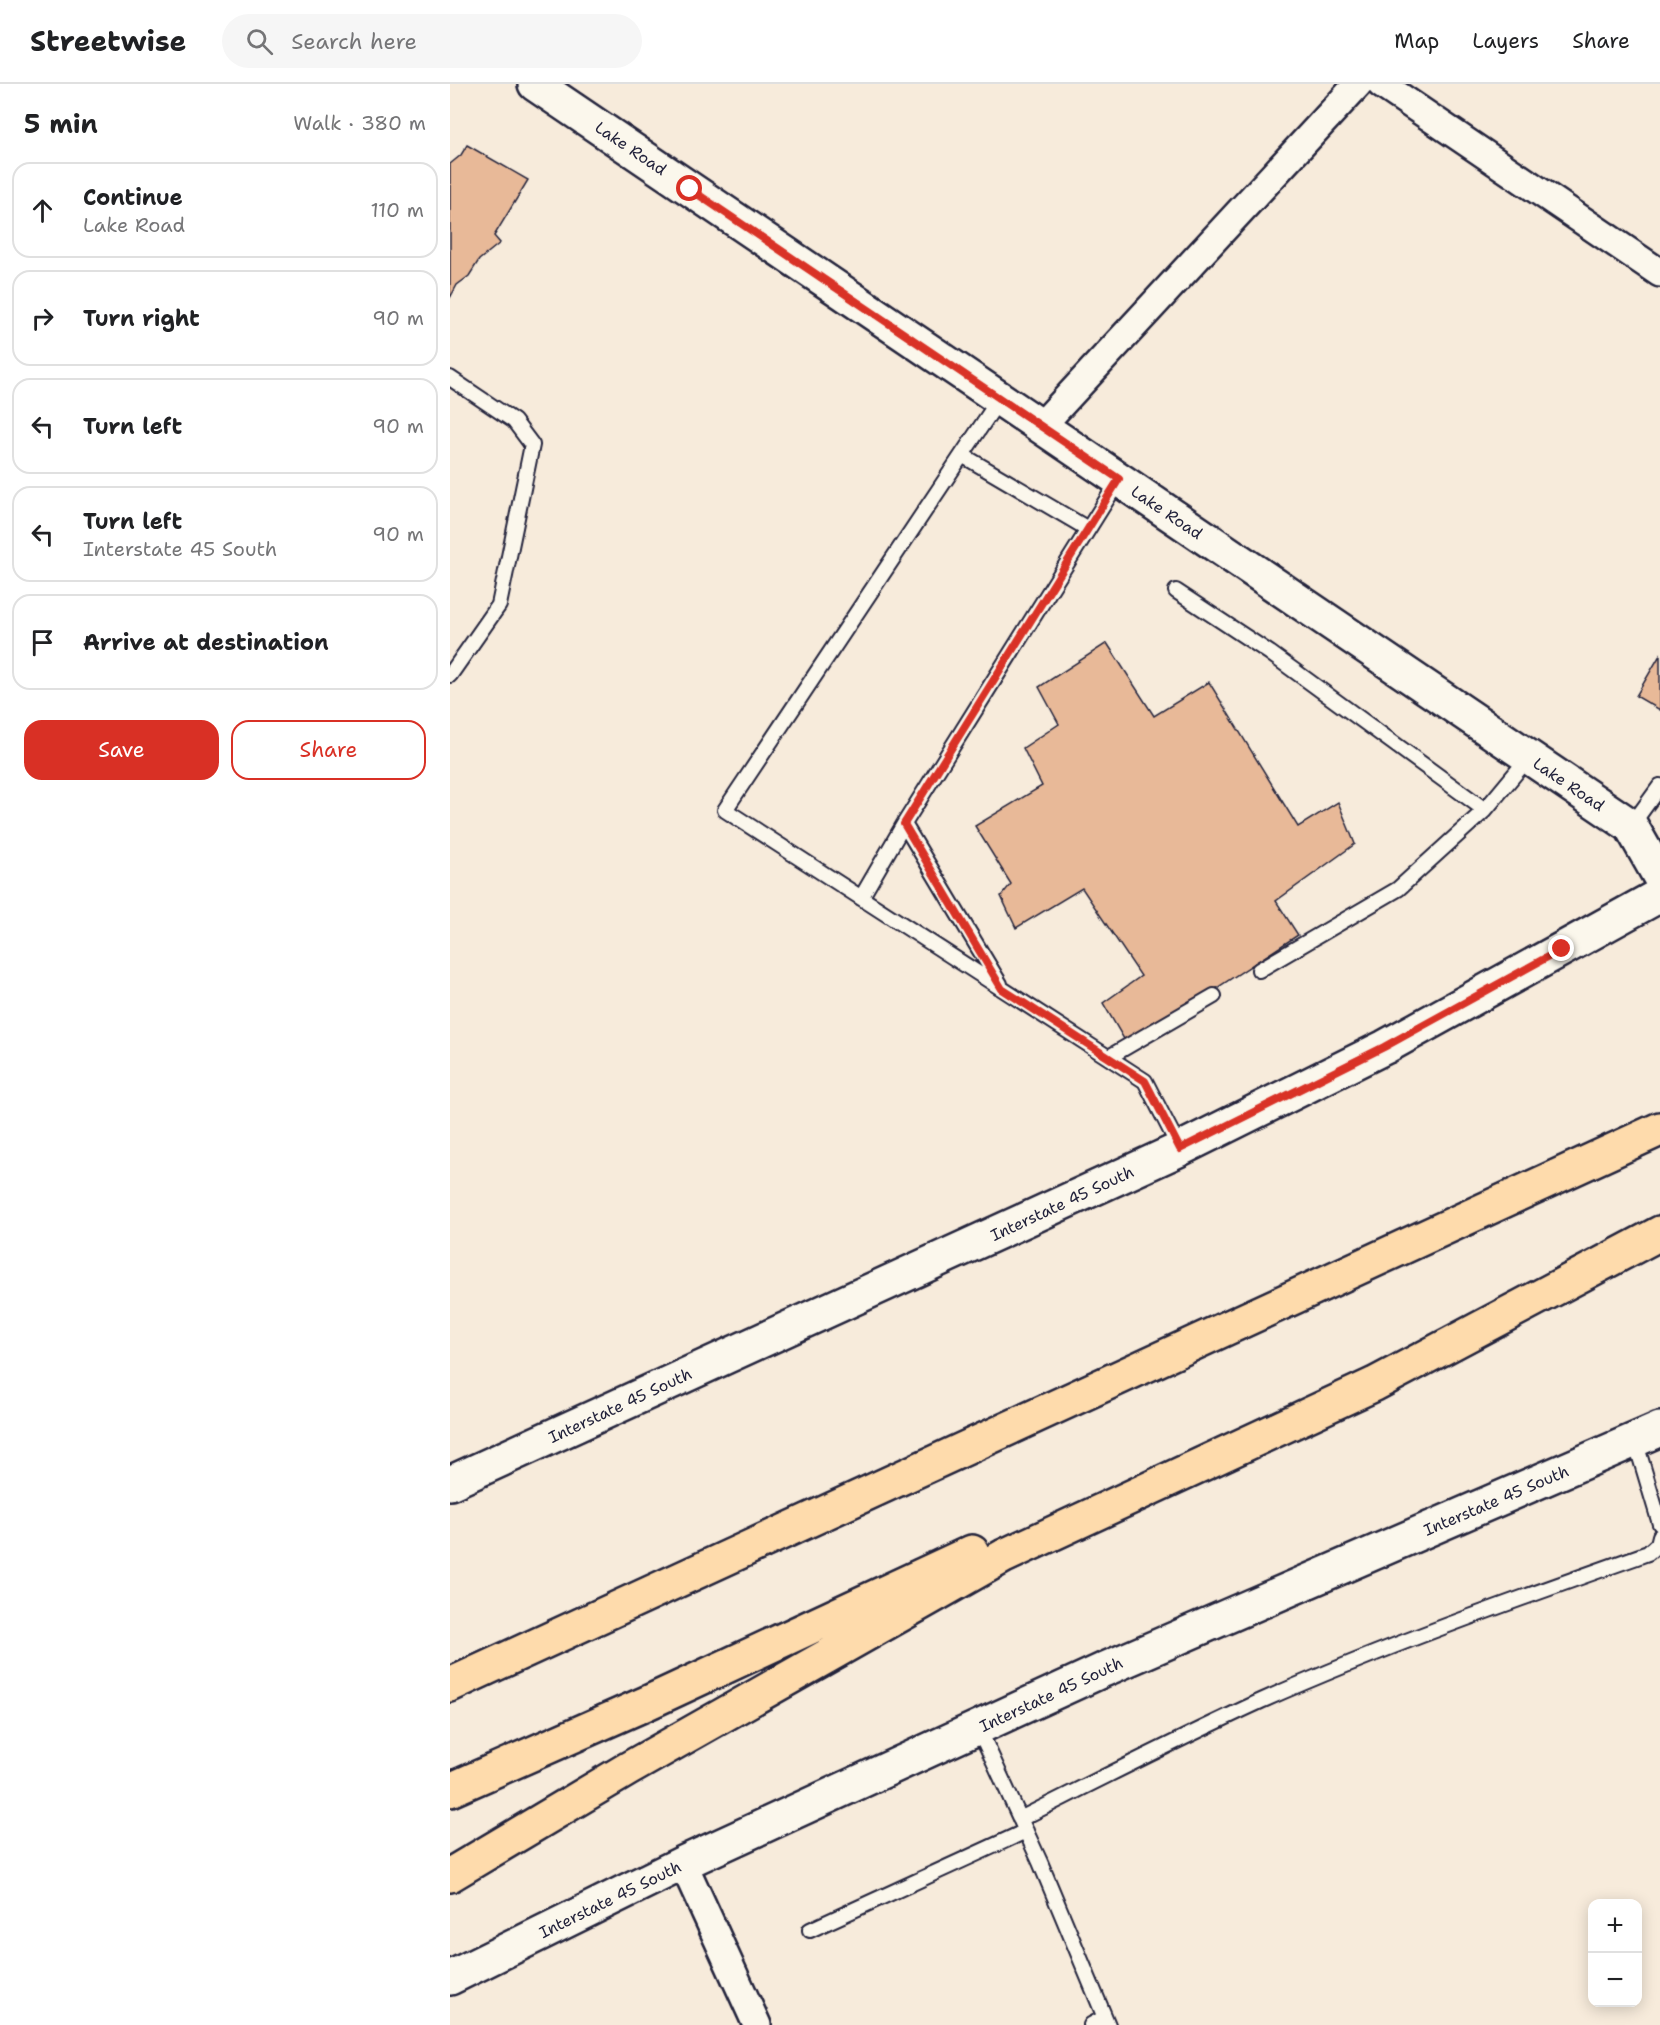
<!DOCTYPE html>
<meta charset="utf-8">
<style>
:root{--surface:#fff;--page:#f6f6f6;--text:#202124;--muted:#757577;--line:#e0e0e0;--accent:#d93025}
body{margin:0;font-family:"Shantell Sans",sans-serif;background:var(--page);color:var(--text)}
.controls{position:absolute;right:18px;bottom:18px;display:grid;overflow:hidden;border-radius:12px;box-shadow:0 3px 15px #0003}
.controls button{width:54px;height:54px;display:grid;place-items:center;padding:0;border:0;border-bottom:2px solid var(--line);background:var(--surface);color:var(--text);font:30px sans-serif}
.stop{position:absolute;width:18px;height:18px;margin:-14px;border:4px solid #d93025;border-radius:50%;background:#fff}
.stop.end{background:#d93025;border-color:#fff;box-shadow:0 2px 6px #0008}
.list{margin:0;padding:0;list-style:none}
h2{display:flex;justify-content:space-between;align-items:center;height:78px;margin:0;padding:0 24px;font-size:26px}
h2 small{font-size:20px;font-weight:400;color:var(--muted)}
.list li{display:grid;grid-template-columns:39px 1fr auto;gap:18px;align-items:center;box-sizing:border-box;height:96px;margin:0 12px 12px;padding:0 12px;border:2px solid var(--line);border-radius:18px}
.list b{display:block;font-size:22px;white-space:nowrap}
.list p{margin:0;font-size:20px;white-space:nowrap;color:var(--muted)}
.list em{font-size:20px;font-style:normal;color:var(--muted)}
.actions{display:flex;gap:12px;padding:18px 24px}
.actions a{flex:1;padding:14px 0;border:2px solid var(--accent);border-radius:18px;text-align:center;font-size:21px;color:var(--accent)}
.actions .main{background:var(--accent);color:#fff}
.icon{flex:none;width:33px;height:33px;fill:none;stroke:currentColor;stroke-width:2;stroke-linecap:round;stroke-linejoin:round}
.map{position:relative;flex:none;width:1210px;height:1941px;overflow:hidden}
header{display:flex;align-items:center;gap:36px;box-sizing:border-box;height:84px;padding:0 30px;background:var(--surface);border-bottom:2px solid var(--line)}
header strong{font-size:28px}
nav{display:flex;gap:33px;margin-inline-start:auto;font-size:21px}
.search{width:420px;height:54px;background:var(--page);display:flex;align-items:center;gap:15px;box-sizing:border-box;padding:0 21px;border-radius:33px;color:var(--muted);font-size:22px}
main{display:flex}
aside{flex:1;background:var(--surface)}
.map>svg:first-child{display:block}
.building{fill:#e8b998;stroke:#22223b;stroke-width:1.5}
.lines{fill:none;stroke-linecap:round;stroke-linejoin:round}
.service-casing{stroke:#22223b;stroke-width:18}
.minor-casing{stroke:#22223b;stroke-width:32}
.tertiary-casing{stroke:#22223b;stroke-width:38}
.secondary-casing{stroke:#22223b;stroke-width:38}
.motorway-casing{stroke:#22223b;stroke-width:38}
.service{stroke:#fbf7ec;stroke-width:14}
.minor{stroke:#fbf7ec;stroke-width:27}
.tertiary{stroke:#fbf7ec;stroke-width:33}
.secondary{stroke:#fbf7ec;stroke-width:33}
.motorway{stroke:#fedbac;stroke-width:33}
.route{stroke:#d93025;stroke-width:8}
.labels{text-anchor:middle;stroke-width:6;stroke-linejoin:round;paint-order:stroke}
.street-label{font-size:16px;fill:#22223b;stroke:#fbf7ec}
</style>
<header>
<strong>Streetwise</strong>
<div class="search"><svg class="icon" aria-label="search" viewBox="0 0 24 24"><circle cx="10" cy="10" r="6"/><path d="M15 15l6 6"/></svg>Search here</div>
<nav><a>Map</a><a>Layers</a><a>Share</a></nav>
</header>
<main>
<aside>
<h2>5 min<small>Walk · 380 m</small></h2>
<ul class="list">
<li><svg class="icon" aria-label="ahead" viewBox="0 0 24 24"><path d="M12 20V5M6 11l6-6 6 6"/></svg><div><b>Continue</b><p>Lake Road</p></div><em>110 m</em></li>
<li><svg class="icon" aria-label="right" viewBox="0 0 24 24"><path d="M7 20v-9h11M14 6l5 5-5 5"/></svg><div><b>Turn right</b></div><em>90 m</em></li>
<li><svg class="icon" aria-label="left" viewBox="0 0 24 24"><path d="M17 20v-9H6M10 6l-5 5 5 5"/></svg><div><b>Turn left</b></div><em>90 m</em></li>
<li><svg class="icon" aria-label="left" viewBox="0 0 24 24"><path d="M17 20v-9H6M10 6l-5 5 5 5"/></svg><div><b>Turn left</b><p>Interstate 45 South</p></div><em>90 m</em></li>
<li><svg class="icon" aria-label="arrive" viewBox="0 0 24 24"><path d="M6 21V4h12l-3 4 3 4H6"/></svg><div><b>Arrive at destination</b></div></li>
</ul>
<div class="actions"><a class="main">Save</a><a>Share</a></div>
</aside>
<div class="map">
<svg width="1210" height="1941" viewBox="0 0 1210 1941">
<rect width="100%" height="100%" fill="#f7ebdb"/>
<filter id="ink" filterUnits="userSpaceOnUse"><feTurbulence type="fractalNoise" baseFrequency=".0167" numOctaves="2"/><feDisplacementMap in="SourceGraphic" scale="12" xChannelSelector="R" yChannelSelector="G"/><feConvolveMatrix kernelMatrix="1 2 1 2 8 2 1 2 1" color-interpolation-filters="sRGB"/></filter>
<g filter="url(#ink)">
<path class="building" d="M17,61L78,96L44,152L50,159L29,176L19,192L7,201L0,214V80L11,71Z
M657,559L704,632L759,598L848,743L888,718L905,760L826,817L848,851L678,962L653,919L691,892L632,804L566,844L551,812L561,800L525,742L592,702L573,664L609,640L589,603Z
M1210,571V626L1186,612Z"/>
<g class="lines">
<g class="service-casing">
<path id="service" d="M0,294L64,337L82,361L49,521L0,591
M550,314L275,726L695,997L730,1065
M512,371L638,445
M726,507L820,569L1035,726
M1181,742L1210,702
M411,814L454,740
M809,886L948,805L1035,726L1079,673
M550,900L454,740L669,396
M659,973L764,912
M1185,1356L1210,1440
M528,1643L590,1778L658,1941
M570,1735C650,1695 730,1654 811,1617C937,1561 1068,1515 1198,1469L1208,1460L1210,1452
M360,1846L576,1747
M641,1941L654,1934"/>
</g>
<g class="minor-casing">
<path id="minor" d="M931,0L1210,189
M591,342L908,0
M233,1779L307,1941"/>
</g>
<g class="tertiary-casing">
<path id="tertiary" d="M85,0L1181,742L1210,793"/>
</g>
<g class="secondary-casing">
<path id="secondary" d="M0,1399L728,1066L935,963L1210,811
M0,1894L233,1779L653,1586L1210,1345"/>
</g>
<g class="motorway-casing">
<path id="motorway" d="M0,1601L1210,1045
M0,1706L197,1619L522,1468
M0,1791L178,1685L554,1472L925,1300L1210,1149"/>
</g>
<use href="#service" class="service"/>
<use href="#minor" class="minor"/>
<use href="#tertiary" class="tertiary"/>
<use href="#secondary" class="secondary"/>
<use href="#motorway" class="motorway"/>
</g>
</g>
<g class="lines" filter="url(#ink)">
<path class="route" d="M240,105L669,395L454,740L552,905L695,997L730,1065L934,963L1112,865"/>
</g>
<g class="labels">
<g class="street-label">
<text transform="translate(181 64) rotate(34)" y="6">Lake Road</text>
<text transform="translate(717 428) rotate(34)" y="6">Lake Road</text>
<text transform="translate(1119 700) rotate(34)" y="6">Lake Road</text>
<text transform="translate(612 1119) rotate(-25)" y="6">Interstate 45 South</text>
<text transform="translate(170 1321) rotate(-25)" y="6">Interstate 45 South</text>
<text transform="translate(1046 1416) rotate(-23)" y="6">Interstate 45 South</text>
<text transform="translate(601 1610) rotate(-25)" y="6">Interstate 45 South</text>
<text transform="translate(160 1815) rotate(-26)" y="6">Interstate 45 South</text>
</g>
</g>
</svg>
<div class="controls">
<button>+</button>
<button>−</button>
</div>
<div class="stop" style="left:240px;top:105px"></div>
<div class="stop end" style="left:1112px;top:865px"></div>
</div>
</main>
